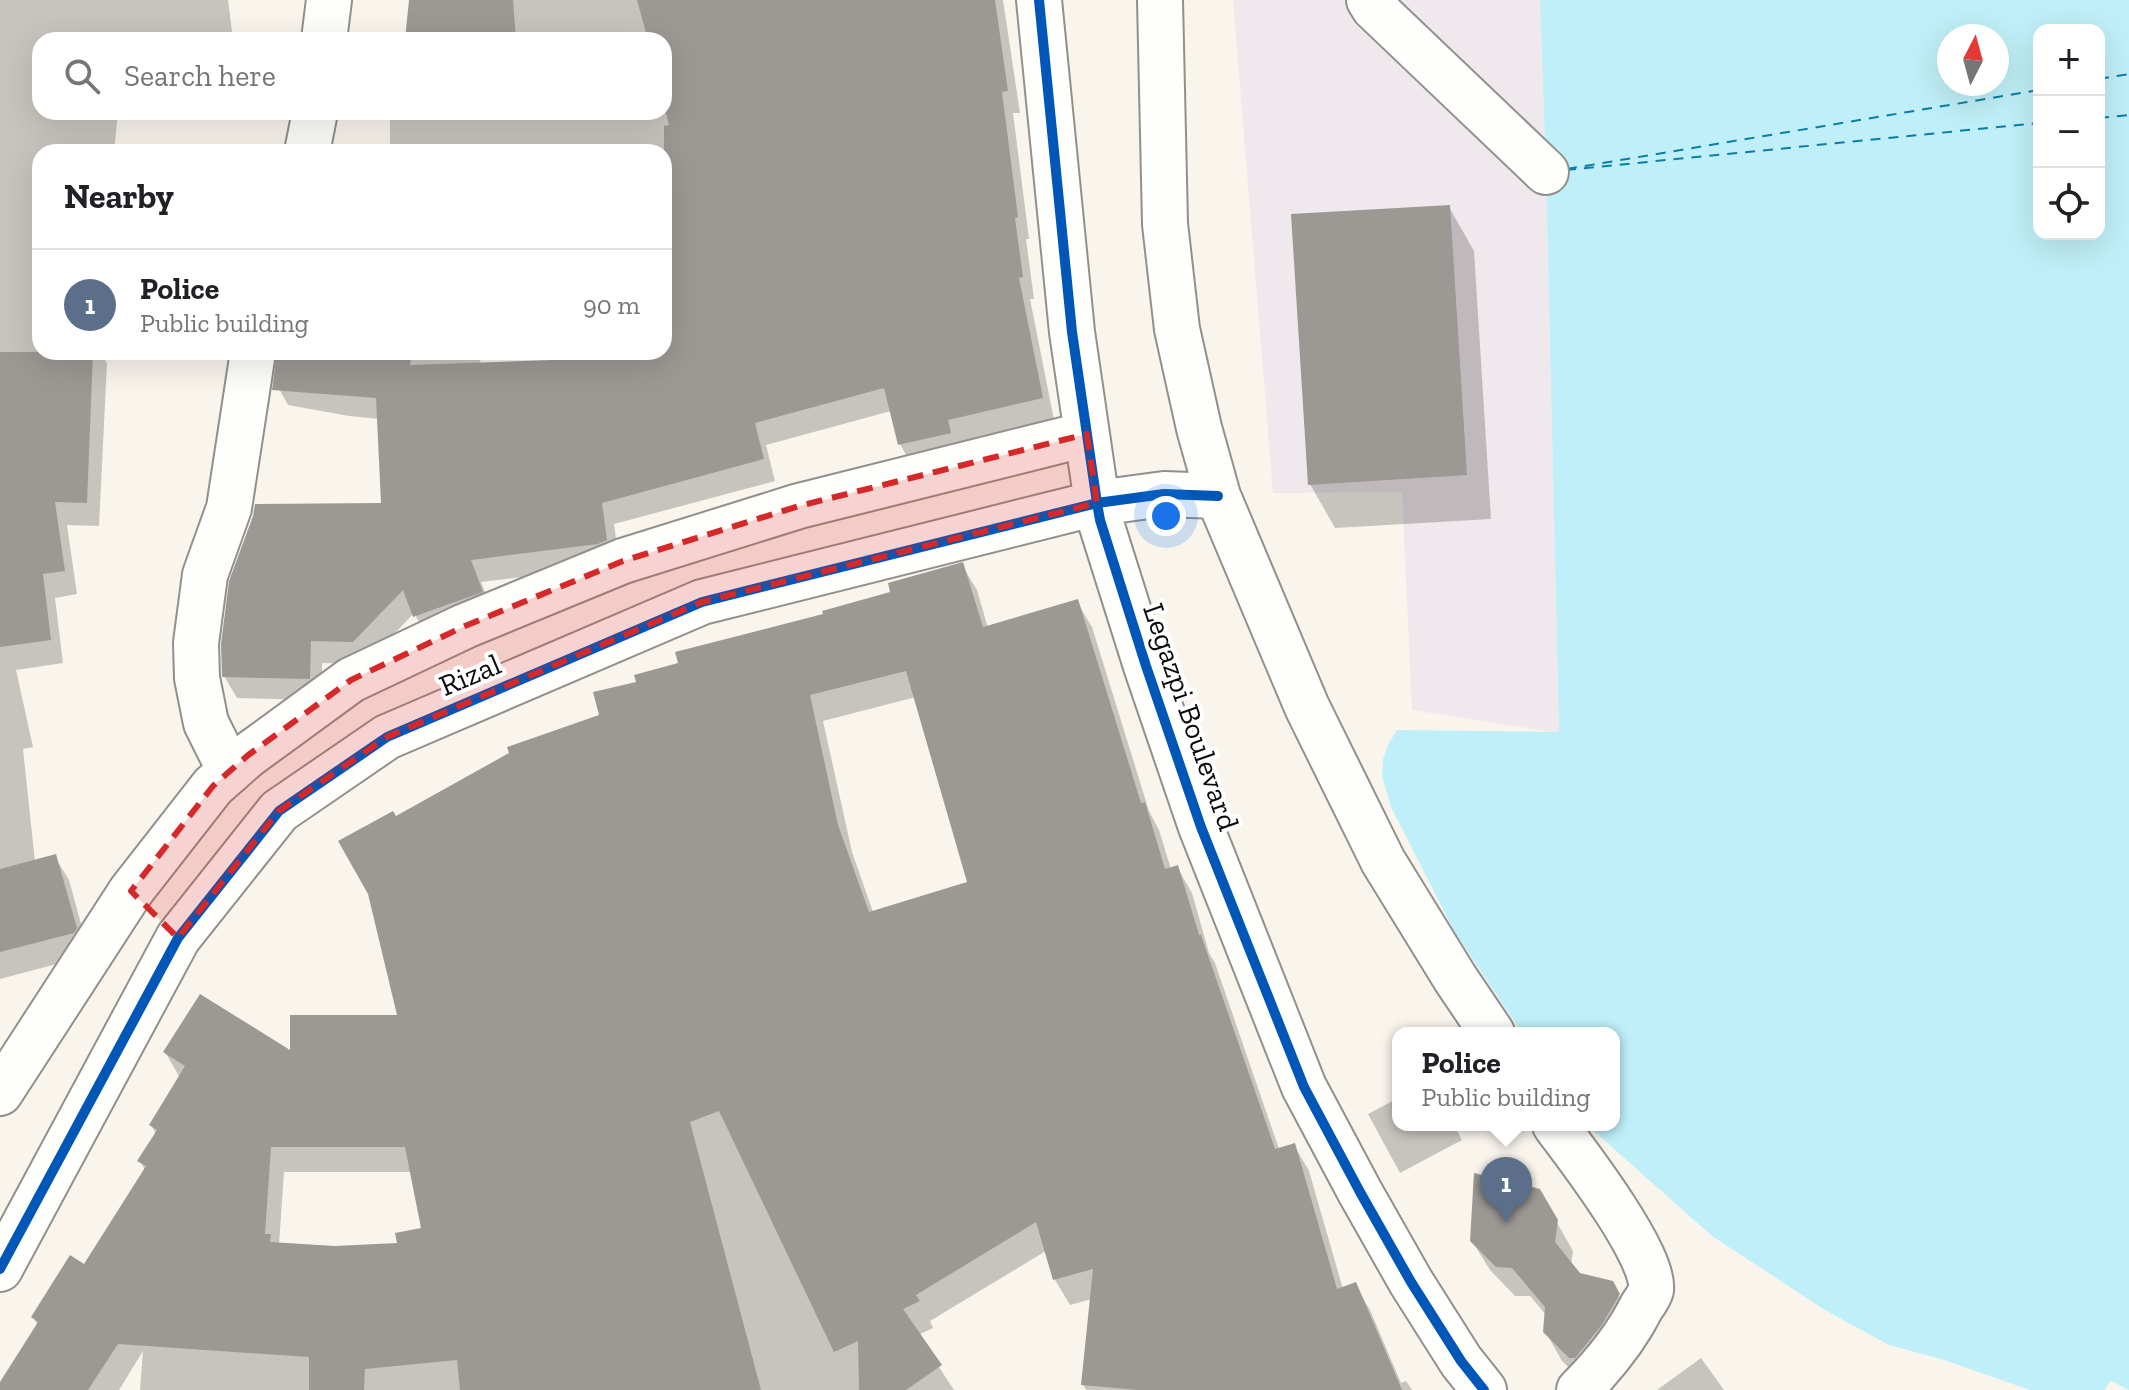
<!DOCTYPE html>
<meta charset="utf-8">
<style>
:root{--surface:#fff;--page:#f6f6f6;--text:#202124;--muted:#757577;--line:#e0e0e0;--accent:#5e5c59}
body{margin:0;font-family:"Zilla Slab",serif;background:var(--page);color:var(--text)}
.controls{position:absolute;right:24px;top:24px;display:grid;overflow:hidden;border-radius:16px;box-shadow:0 8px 32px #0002}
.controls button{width:72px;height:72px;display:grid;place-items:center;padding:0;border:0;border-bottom:2px solid var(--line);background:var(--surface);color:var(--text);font:40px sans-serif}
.compass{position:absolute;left:1937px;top:24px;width:72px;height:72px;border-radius:50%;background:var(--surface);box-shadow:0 8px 32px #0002;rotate:6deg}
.you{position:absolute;left:1166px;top:516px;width:28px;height:28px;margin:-20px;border:6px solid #fff;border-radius:50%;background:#1a73e8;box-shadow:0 0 0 12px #1a73e833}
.badge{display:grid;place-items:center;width:52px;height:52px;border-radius:50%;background:var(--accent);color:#fff;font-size:26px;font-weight:700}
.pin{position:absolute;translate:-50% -66px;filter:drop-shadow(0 2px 4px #0008)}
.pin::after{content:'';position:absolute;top:42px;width:28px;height:24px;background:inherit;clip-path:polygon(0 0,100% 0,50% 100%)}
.popup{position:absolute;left:1392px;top:1027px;width:228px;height:104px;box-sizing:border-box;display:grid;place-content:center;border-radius:16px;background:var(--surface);filter:drop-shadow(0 2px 6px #0005);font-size:26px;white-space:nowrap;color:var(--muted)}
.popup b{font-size:30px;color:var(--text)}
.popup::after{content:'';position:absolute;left:50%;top:100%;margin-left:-16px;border:16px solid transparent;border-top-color:var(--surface)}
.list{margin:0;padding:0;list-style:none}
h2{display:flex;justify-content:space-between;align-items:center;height:104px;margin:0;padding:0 32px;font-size:34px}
h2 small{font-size:26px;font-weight:400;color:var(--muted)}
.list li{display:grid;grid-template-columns:52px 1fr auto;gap:24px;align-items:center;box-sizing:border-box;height:112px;padding:0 32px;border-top:2px solid var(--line)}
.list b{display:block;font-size:30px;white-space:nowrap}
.list p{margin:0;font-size:26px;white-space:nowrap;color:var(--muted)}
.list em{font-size:26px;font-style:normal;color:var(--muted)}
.icon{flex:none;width:44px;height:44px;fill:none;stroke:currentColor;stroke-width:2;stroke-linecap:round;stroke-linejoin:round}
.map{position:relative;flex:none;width:2129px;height:1390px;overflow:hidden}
.search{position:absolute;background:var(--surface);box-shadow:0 8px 32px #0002;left:32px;top:32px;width:640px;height:88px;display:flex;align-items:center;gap:20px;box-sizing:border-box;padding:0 28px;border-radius:24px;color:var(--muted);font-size:30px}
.panel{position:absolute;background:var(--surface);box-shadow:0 8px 32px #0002;left:32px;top:144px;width:640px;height:216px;border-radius:24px}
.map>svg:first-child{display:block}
.industrial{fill:#efe8ec}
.water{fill:#bfeff8;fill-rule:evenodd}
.shadow{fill:#0003;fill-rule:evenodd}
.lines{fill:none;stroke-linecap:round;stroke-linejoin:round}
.ferry{stroke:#0a7fa6;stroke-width:2;stroke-dasharray:10 8;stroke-linecap:butt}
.building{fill:#9c9894;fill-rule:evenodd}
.minor-casing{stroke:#92908c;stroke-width:48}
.tertiary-casing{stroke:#92908c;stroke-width:48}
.minor{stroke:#fefefc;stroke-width:44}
.tertiary{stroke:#fefefc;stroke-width:44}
.cycleway-casing{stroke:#fff;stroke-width:15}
.cycleway{stroke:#0057b8;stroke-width:10}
.marked{fill:#d62828;fill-opacity:0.2;stroke:#d62828;stroke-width:6;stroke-dasharray:16 10;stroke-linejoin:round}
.labels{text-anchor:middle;stroke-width:8;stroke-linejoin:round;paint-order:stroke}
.street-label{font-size:30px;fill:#0a0a0a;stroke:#fff}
</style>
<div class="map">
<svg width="2129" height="1390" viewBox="0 0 2129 1390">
<rect width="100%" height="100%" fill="#f9f5ed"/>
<path class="industrial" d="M1233,0H1540L1546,172L1559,733L1412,710L1402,492L1273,493Z"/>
<path class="water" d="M1540,0H2129V1390L2111,1381L2104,1390H2030L1941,1359L1889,1345L1825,1310L1712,1236L1587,1125H1614V1033H1522L1454,931L1391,807L1382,776L1383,759L1388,745L1397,730L1559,732L1546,172ZM2039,30H2099V234H2039ZM1949,36H1997V84H1949Z"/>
<path class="shadow" d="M0,0H228L233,40H40V112H118L114,152H40V352H100L107,363L99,526L67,525L77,594L55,598L63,663L16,670L33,747L23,749L35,862L55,857L69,880L89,953L87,956L0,979Z
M410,0H1003L1020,113H1013L1029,239H1026L1034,299H1030L1054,420L959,442L962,454L912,466L900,444L891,411L766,445L775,481L614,524L619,562L610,566L481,582L494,614L428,638L414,613L366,664L322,663V700L237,698L224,676L383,505L379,419L349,416L288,405L276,383L279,352H481L480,365L597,360L595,352H664V152H390V112H664V40H405Z
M1449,207L1474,251L1491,519L1335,528L1310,484Z
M962,565L977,590L988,628L1077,602L1092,627L1149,811L1159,830L1171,869L1177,867L1192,893L1209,953L1215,963L1279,1149L1294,1145L1309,1171L1343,1289L1355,1284L1370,1310L1401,1383L1406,1381L1412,1390H1086L1083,1384L1092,1299L1070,1305L1055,1280L1046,1251L930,1321L933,1328L918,1335L954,1390H140L143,1351L119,1390H0V1386L38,1326L33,1317L85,1267L145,1170L140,1161L156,1134L151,1125L180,1078L165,1052L292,1054L399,1017L395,818L601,716L638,683L680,664L893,593ZM916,697L970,883L873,912L852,852L823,721ZM284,1172H412L423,1229L400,1245L335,1248L279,1245Z
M1398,1098V1125H1454L1462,1140L1400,1173L1368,1114Z
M1539,1191L1573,1251L1571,1265L1579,1274L1611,1282L1635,1324L1588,1386L1562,1361L1545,1331L1546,1315L1530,1296H1515L1490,1270L1472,1241Z
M1701,1358L1724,1390H1657Z"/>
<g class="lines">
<path class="ferry" d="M2099,79L2129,74
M2099,118L2129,115
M1567,169L2039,90
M1566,170L2039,123"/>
</g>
<path class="building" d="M409,0H513L516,40H405Z
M637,0H995L1008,91L1002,92L1018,217L1015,218L1023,277L1019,278L1043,398L948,420L951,433L898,445L884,388L755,423L764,459L602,503L607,540L598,544L471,560L483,592L413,617L403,590L353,642L311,641L310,679L222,677L221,644L229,581L253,516L255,504L381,503L376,398L272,390L277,352H412L410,365L610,358L608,352H664V126L669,125L664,105V40H648Z
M1450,205L1467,475L1308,485L1291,214Z
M0,352H93L87,503L55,502L65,571L43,574L51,640L0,647Z
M963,562L983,627L1078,599L1141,803L1145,802L1165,869L1178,865L1199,935H1201L1275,1149L1295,1143L1337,1289L1356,1282L1402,1390H1138L1081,1385L1093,1269L1053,1280L1036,1222L916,1295L920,1301L903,1309L942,1365L906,1390H859L858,1341L834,1352L719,1111L690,1122L761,1390H460L457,1360L365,1369L364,1390H309V1357L118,1344L88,1390H0V1382L38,1322L31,1317L70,1255L84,1264L146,1166L137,1161L157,1130L149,1125L185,1066L163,1052L200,994L290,1050V1015H397L368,894L338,841L393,811L396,816L509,753L507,747L599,715L593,692L636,682L634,675L678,663L675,652L823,614L822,611L890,592L888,583ZM906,671L967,882L869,912L838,825L810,695ZM271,1147H405L421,1228L395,1233L397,1243L335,1246L270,1242L271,1234H265Z
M56,854L77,928L74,933L0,952V869Z
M1474,1173L1540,1189L1558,1220L1555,1242L1580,1273L1613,1281L1620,1294L1601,1326L1575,1358H1569L1543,1332L1545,1307L1512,1268L1496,1267L1470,1241Z"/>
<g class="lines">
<g class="minor-casing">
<path id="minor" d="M1369,0L1374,8L1546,172
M324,40L329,0
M307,152L315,112
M230,771L206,723L197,678L196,643L205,575L229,508L253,352"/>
</g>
<g class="tertiary-casing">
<path id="tertiary" d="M1039,0L1072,332L1097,503L1100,520L1146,666L1201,827L1304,1087L1360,1192L1411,1282L1461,1361L1484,1390
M1160,0L1165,224L1177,329L1199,428L1218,496L1307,707L1383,861L1455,978L1492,1033
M0,1093L131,891L213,786L247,756L351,680L465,626L623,561L799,506L1087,434
M1555,1125C1577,1154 1656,1257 1651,1290C1650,1294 1645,1302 1642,1306C1626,1338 1604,1365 1579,1390
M0,1269L178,938L279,811L387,737L702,602L1097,503L1164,494L1218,496"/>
</g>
<use href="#minor" class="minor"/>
<use href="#tertiary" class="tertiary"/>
<g class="cycleway-casing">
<path id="cycleway" d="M1039,0L1072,332L1097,503L1100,520L1146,666L1201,827L1304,1087L1360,1192L1411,1282L1461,1361L1484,1390
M0,1269L178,938L279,811L387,737L702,602L1097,503L1164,494L1218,496"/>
</g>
<use href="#cycleway" class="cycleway"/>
</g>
<path class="marked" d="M1087,434L1097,503L702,602L387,737L279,811L178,938L131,891L213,786L247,756L351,680L465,626L623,561L799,506Z"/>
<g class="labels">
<g class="street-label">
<text transform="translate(470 675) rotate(-23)" y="10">Rizal</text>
<text transform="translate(1191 717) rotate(71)" y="10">Legazpi Boulevard</text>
</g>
</g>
</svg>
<div class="controls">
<button>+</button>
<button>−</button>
<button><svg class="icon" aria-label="locate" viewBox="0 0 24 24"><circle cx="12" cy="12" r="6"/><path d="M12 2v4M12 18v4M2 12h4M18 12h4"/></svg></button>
</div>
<svg class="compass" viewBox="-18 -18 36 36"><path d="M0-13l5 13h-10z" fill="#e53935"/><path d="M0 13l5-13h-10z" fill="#757577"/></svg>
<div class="you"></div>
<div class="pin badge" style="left:1506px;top:1223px;background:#5c6f8a">1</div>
<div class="popup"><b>Police</b>Public building</div>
<div class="search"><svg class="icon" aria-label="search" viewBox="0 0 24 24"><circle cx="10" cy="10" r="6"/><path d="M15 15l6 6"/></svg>Search here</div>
<section class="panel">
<h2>Nearby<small></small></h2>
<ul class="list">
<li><span class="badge" style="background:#5c6f8a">1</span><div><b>Police</b><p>Public building</p></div><em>90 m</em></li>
</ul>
</section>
</div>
